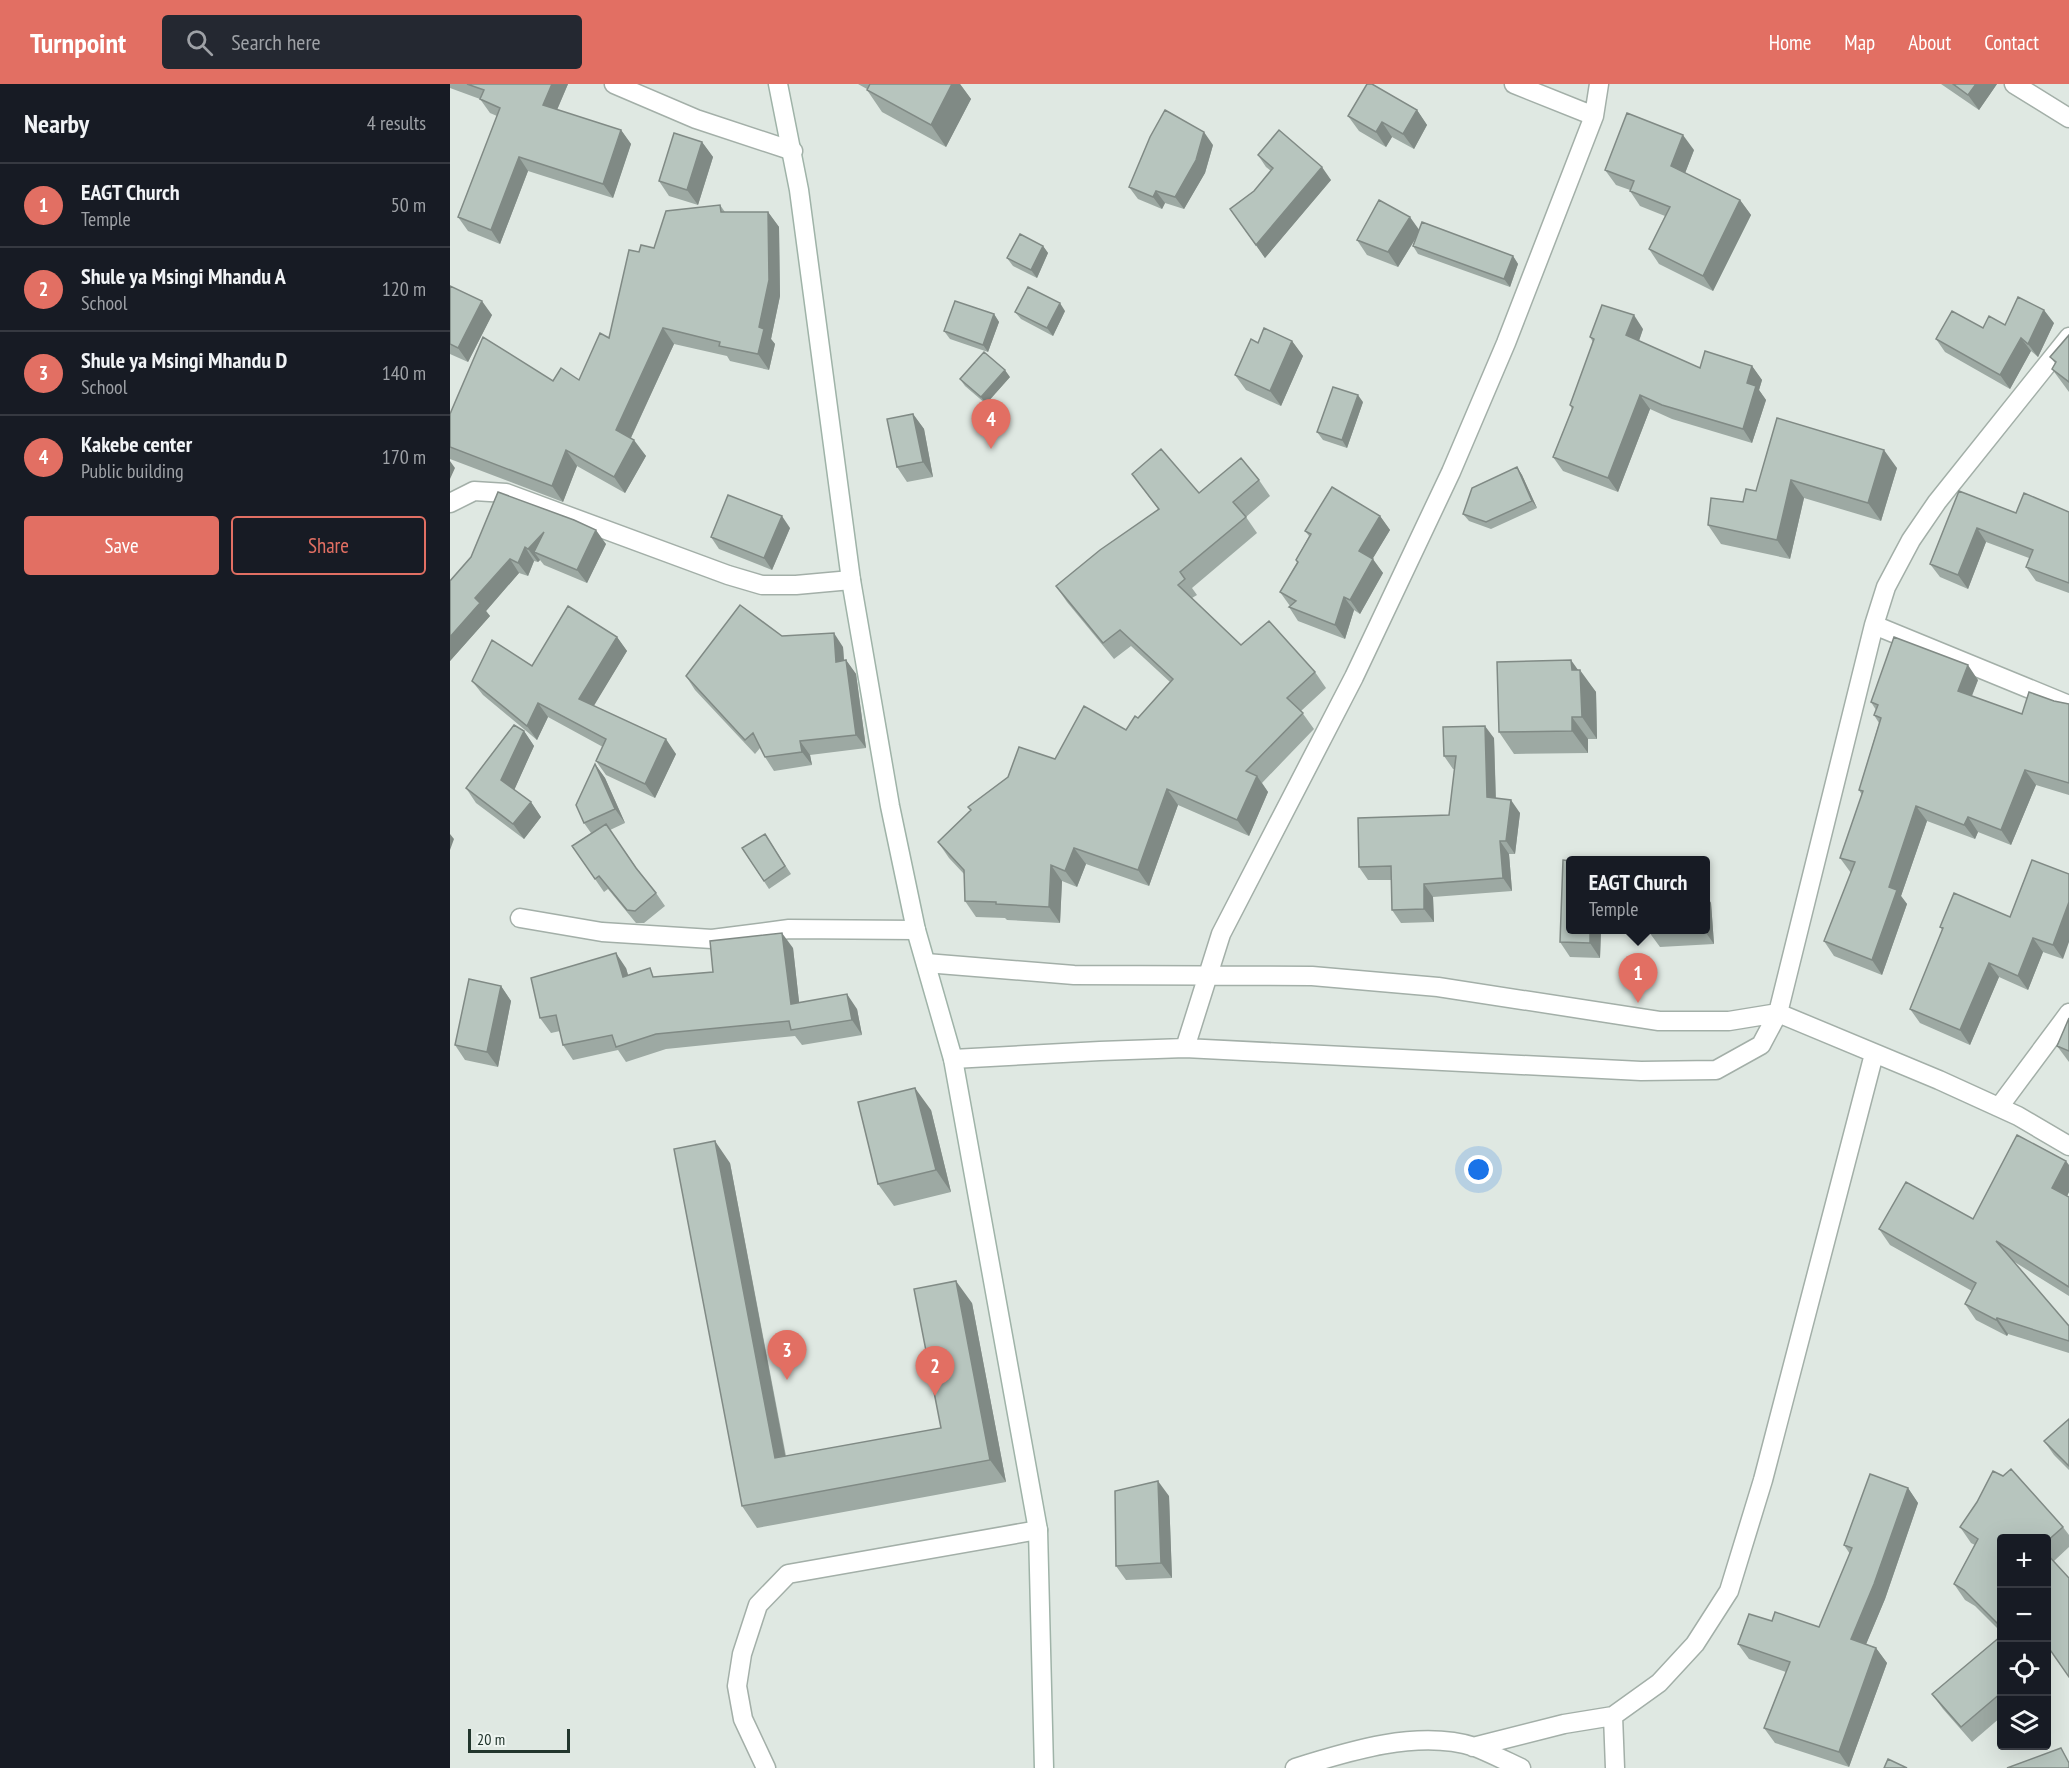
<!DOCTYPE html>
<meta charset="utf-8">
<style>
:root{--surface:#171b24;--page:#242831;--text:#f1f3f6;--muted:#9ea1a6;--line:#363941;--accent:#e26f63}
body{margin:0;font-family:"PT Sans Narrow",sans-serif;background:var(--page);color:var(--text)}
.controls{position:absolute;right:18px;bottom:18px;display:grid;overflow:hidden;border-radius:6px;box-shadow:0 6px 24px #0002}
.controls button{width:54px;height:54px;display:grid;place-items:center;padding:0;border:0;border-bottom:2px solid var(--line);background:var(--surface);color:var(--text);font:30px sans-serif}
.scale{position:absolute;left:18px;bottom:15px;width:102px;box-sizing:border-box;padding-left:6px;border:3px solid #22362d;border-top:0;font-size:16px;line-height:21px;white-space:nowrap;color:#22362d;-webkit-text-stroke:4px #eef5f1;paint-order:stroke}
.you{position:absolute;left:1029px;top:1086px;width:21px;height:21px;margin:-15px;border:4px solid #fff;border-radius:50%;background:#1a73e8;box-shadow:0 0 0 9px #1a73e833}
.badge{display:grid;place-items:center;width:39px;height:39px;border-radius:50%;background:var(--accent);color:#fff;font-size:20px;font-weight:700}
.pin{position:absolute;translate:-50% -50px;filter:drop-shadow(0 2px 3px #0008)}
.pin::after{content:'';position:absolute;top:32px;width:21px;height:18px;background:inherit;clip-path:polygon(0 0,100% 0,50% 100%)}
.popup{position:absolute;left:1116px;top:772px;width:144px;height:78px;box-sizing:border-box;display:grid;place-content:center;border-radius:6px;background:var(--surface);filter:drop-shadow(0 2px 4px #0005);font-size:20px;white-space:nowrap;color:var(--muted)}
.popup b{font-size:22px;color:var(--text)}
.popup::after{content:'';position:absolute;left:50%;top:100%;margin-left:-12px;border:12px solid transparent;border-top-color:var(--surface)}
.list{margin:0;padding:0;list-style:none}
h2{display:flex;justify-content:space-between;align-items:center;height:78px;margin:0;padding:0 24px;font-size:26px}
h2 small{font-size:20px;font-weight:400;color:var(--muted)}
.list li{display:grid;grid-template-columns:39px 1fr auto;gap:18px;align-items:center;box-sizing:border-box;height:84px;padding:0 24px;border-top:2px solid var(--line)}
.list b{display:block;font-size:22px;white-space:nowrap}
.list p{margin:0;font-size:20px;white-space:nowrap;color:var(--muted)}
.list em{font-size:20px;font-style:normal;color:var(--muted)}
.actions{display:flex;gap:12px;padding:18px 24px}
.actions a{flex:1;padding:14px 0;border:2px solid var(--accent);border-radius:6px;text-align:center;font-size:21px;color:var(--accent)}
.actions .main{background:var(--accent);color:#fff}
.icon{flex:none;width:33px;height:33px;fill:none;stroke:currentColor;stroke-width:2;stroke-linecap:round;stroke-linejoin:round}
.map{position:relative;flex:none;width:1619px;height:1684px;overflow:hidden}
header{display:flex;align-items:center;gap:36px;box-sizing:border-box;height:84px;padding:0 30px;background:var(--accent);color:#fff}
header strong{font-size:28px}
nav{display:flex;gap:33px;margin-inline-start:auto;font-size:21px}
.search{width:420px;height:54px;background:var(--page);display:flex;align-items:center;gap:15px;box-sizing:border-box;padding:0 21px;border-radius:6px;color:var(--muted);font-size:22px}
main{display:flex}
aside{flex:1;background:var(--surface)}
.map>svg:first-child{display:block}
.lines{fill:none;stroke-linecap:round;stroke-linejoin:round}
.street-casing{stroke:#a3afa8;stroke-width:21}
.secondary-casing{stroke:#9fb3a8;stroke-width:21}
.street{stroke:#fff;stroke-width:18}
.secondary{stroke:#fff;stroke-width:18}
.wall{fill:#9da9a3}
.shaded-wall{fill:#808a85}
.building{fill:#b7c5be;stroke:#808a85;stroke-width:1.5}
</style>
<header>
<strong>Turnpoint</strong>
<div class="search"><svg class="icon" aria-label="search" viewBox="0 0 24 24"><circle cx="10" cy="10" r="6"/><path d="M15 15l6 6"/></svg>Search here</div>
<nav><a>Home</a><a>Map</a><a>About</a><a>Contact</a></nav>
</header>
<main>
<aside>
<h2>Nearby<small>4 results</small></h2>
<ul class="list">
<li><span class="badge">1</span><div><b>EAGT Church</b><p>Temple</p></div><em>50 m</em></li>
<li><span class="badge">2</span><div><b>Shule ya Msingi Mhandu A</b><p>School</p></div><em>120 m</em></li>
<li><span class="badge">3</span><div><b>Shule ya Msingi Mhandu D</b><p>School</p></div><em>140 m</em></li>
<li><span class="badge">4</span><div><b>Kakebe center</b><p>Public building</p></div><em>170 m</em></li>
</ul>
<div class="actions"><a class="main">Save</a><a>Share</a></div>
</aside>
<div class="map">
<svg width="1619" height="1684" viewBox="0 0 1619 1684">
<rect width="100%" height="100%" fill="#dfe8e2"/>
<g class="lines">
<g class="street-casing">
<path id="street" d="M164,0L246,35L343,67
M1064,0L1144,32
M1564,0L1619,34
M0,419L24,407L56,409L278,491L312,501H346L401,496
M1424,541L1619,621
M70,834L152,848L262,855L339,845L466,846
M476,879L624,891L862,892L988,903L1209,937H1279L1328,929L1489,996L1568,1032L1619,1062
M735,964L771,850L904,593L1001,388L1056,259L1144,32L1149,0
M503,975L650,967L735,964L1191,987L1266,986L1311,961L1328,929L1424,541L1436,503L1461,456L1487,418L1619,253
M1549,1023L1619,929
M1163,1632L1165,1684
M1023,1663L1114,1640L1163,1632L1209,1599L1245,1560L1279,1507L1313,1396L1424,970
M316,1684L293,1635L287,1602L292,1570L308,1521L338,1490L588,1446
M845,1684C899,1667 969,1645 1025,1663C1040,1669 1056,1677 1071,1684"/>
</g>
<g class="secondary-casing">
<path id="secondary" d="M328,0L349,106L401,496L440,722L466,846L503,975L588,1446L594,1684"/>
</g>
<use href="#street" class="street"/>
<use href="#secondary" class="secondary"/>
</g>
<path class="wall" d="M0,0H118L107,26L171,46L181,60L163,114L78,87L50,160L18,147L8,133L47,32L40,29L30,15L0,4Z
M408,0H510L521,15L496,63L432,28L417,6V5Z
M1491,0H1547L1529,26Z
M967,26L977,41L964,65L942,53L936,63L909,47L898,32Z
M252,58L263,73L248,121L219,112L209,97Z
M763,61L755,89L734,125L715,119L712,125L688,115L679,103Z
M1244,66L1235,89L1290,116L1301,131L1263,207L1209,180L1199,165L1215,132L1190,122L1180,107V106L1166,101L1155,86Z
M808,71L881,96L815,174L780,125L804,107L821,87L816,83Z
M270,121L275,128H318L329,143L330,212L321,255L325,260L319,286L280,277L277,272L224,260L181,354L196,372L175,409L127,382L113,418L0,375V330L103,297L129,296L159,254L189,168L204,164Z
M969,146L1063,172L1068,180L1060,203L968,170L963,162L966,154L948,183L917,171L907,156Z
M593,162L598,169L587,194L563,182L557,174Z
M0,202L42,231L18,278L0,270Z
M615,227L603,252L571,235L565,228Z
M544,230L549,238L538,268L500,255L494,247Z
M1604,239L1588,273L1581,267L1560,305L1495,268L1486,255L1533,244L1555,241Z
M1193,245L1189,257L1250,284L1302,282L1312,296L1309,306L1316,316L1302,359L1222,335L1200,325L1168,408L1113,387L1103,373L1122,325L1120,321L1143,258L1140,253Z
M1619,251V308L1602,285L1605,279L1600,273Z
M842,257L853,272L831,322L796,306L785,291L808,259Z
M560,293L536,320L515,302L510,295Z
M913,318L897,364L873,356L867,348Z
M463,330L474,345L483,393L457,398L447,383Z
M1327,334L1447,384L1431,437L1354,414L1340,475L1271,460L1258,441L1293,418L1306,407Z
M1067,383L1072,391L1087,424L1041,445L1019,437L1013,430Z
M682,390L749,409L809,396L820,412L796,433L807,449L742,504L747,511L742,514L791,561L865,588L876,604L851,627L864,645L812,699L818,708L799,752L728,721L699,802L636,780L627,803L612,797L610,839L557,836L555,834L526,833L515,817L514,790L499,774L488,758L521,727L518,723L605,675L676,646L688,634L720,598L681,562L664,575L617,518L606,502L708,425Z
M1509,407L1566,429L1619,428V509L1586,497L1576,483L1579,474L1536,458L1518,505L1490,493L1480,480Z
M48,408L156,460L137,499L94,481L90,476L88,478L84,477L78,492L69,489L36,527L40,532L0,577V497L21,473Z
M930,432L940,446L922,475L933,489L910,530L904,526L895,555L848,537L839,523L840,522L830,508L847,479L846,476L859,452L855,447Z
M340,444L322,486L269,465L261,453Z
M332,552L393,563L394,577L396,576L406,590L416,664L360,671L362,681L324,687L315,673L310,664L305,670L245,606L236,592Z
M167,553L177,567L143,622L226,670L205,714L156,691L146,677L153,663L98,633L87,656L33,611L22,597L82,582Z
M1128,586L1146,608L1147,655H1138V669L1064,670L1049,648Z
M1528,596L1522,612L1572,630L1604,617L1619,620V711L1586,701L1561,761L1528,748L1525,755L1477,737L1451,812L1457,820L1432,891L1384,872L1374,857L1401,789L1390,774L1412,711L1409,706L1429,639L1424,631L1426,626L1421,618Z
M74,647L84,662L64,706L81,718L91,733L74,755L26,719L16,704Z
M1044,654L1046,714L1070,729L1065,770H1059L1062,807L983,813L984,838L951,839L942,826V796H918L909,783L999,731L1005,685H1003L994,672Z
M145,680L155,694L175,739L160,746L188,786L206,809L215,822L194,839H186L158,805L154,808L122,762L141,749L134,739Z
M315,750L341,790L319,805L292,764Z
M1582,776L1613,875L1593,868L1578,906L1549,893L1520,961L1470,939L1460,925L1493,847L1490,843L1560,833Z
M1256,811L1261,819L1264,860L1210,863L1199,848V846H1256Z
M1151,846L1150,874L1120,873L1110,858Z
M343,864L349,918L407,925L412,951L352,961L345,952L216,965L176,978L168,966L123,976L113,961L110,947L101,949L90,934L176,884L178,891L206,893L263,888Z
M51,902L61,917L48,983L15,976L5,961Z
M1619,934V978L1607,962Z
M481,1026L501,1108L444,1122L428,1100Z
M280,1079L336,1372L491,1344L522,1219L556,1398L307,1444L292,1422Z
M1619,1108L1617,1112L1619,1113V1212L1563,1177L1619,1242V1269L1558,1250L1557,1252L1526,1236L1515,1220L1522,1207L1440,1161L1429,1145L1523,1135Z
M1619,1335V1386L1604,1371L1594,1357Z
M1458,1404L1468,1419L1435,1515L1416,1560L1426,1564L1437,1579L1399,1683L1325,1659L1314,1644L1336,1588L1299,1575L1288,1560L1369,1543L1400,1470L1394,1461Z
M719,1412L722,1494L676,1496L666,1482Z
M1510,1443H1613L1619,1451V1463L1604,1477L1596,1560V1455H1551V1548L1525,1522L1515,1516L1504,1500L1525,1461L1521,1459Z
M1551,1553V1633L1522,1658L1493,1625L1482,1610Z"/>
<path class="shaded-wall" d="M102,0H118L103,35L93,21Z
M502,0H510L521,15L496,63L481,41Z
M1526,0H1547L1529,26L1518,11Z
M967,26L977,41L964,65L953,50Z
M932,38L942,53L936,63L926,48Z
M171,46L181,60L163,114L153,100Z
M754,48L763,61L755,89L734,125L725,113Z
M1233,51L1244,66L1232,97L1221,82Z
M252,58L263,73L248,121L237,106Z
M69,73L78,87L50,160L41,146Z
M872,83L881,96L815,174L806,161Z
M706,107L715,119L712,125L703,113Z
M1290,116L1301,131L1263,207L1253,192Z
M318,128L329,143L330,212L321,255L325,260L319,286L308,270L309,243Z
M960,133L970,147L948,183L938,168Z
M593,162L598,169L587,194L581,186Z
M1063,172L1068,180L1060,203L1054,195Z
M32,217L42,231L18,278L8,264Z
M610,219L615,227L603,252L597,244Z
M1594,226L1604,239L1588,273L1578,260Z
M544,230L549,238L538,268L533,261Z
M1184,231L1193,245L1186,265L1176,251Z
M213,244L224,260L177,362L166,346Z
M1571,254L1581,267L1560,305L1550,291Z
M842,257L853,272L831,322L820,307Z
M1302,282L1312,296L1309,306L1316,316L1302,359L1293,345L1297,299Z
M555,286L560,293L536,320L531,313Z
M908,311L913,318L897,364L892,356Z
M1190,311L1200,325L1168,408L1158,394Z
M463,330L474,345L483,393L473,378Z
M184,356L196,372L175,409L164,393Z
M116,366L127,382L113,418L102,402Z
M1434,366L1447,384L1431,437L1418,419Z
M0,377L5,384L0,395Z
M1067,383L1072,391L1087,424L1082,417Z
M1341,396L1354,414L1340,475L1327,456Z
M332,432L340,444L322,486L314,474Z
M930,432L940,446L919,481L909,467Z
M1527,444L1536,458L1518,505L1508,491Z
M146,446L156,460L137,499L127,486Z
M94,448L84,468L90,476L88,478L78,465Z
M75,463L84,477L78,492L68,479Z
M60,475L69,489L36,527L40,532L0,577V553L25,514Z
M923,475L933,489L910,530L900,516Z
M894,513L904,526L895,555L885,541Z
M384,549L393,563L395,591L386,578Z
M167,553L177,567L139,630L129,615Z
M396,576L406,590L416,664L406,651Z
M1121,576L1131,590L1130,586L1146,608L1147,655L1132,633L1122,586Z
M1518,581L1528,596L1518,621L1508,607Z
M88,619L98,633L87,656L77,642Z
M1122,633L1138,655V669L1122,647Z
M1035,642L1044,654L1046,726L1037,713Z
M74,647L84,662L62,711L51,696Z
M216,655L226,670L205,714L195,700Z
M350,657L360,671L362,681L352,668Z
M145,680L155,694L175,739L165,725Z
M1575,686L1586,701L1561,761L1551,746Z
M807,692L818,708L799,752L787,736Z
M717,705L728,721L699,802L688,786Z
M1061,716L1070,729L1065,770L1056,757Z
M81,718L91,733L74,755L63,740Z
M1466,722L1477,737L1451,812L1457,820L1432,891L1422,876L1439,803Z
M1518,733L1528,748L1525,755L1514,741Z
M0,750L4,755L0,766Z
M1050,757L1059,770L1062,807L1053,794Z
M624,764L636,780L627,803L615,787Z
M601,781L612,797L610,839L599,823Z
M974,800L983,813L984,838L974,825Z
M1256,811L1261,819L1264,860L1254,846H1256Z
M1619,818V858L1613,875L1603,861Z
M1140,846H1151L1150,874L1140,859Z
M332,849L343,864L351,935L341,920Z
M1583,854L1593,868L1578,906L1568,892Z
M166,869L176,884L183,908L173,893Z
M1539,879L1549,893L1520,961L1510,946Z
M51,902L61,917L48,983L37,968Z
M397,910L407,925L412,951L402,936Z
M465,1004L481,1026L501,1108L486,1086Z
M265,1057L280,1079L340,1397L325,1374Z
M1616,1077L1619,1081V1108L1613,1120L1602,1104Z
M506,1197L522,1219L556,1398L540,1376Z
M1547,1234L1558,1250L1557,1252L1546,1236Z
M708,1397L719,1412L722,1494L711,1479Z
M1458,1404L1468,1419L1435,1515L1412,1570L1401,1555Z
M1426,1564L1437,1579L1399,1683L1389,1668Z"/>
<path class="building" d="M17,0H102L93,21L171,46L153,100L69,73L41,146L8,133L50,24L30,15L34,6Z
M420,0H502L481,41L417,6Z
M917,0H922L967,26L953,50L932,38L926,48L898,32Z
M1503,0H1526L1518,11Z
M715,26L754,48L746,76L725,113L706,107L703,113L679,103L700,53Z
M1177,29L1233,51L1221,82L1290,116L1253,192L1199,165L1220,123L1180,107L1184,97L1155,86Z
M829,46L872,83L806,161L780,125L804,107L823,84L808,71Z
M224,49L252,58L237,106L209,97Z
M929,116L960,133L938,168L907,156Z
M270,121L271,128H318L319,196L309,243L314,245L308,270L269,262L270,258L213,244L166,346L184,356L164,393L116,366L102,402L0,363V330L33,253L103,297L111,284L129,296L150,249L159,254L179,166L189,168L191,161L204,164L216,127Z
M972,138L1063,172L1054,195L963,162Z
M570,150L593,162L581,186L557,174Z
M0,202L32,217L8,264L0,260Z
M578,203L610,219L597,244L565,228Z
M1568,213L1594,226L1578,260L1571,254L1550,291L1486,255L1502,227L1533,244L1539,232L1555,241Z
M505,217L544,230L533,261L494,247Z
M1152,221L1184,231L1176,251L1250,284L1255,267L1302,282L1297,299L1306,302L1293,345L1212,321L1190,311L1158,394L1103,373L1123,323L1120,321L1144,255L1140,253Z
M814,244L842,257L820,307L785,291L801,255L808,259Z
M1619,251V298L1602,285L1606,278L1600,273Z
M534,268L555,286L531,313L510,295Z
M883,303L908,311L892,356L867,348Z
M463,330L473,378L447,383L437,335Z
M1327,334L1434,366L1418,419L1341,396L1327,456L1258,441L1261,414L1293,418L1296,405L1306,407Z
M711,365L749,409L791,374L809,396L783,418L796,433L730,488L735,495L728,501L791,561L819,537L865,588L837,614L853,629L796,687L807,692L787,736L717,705L688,786L624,764L615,787L601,781L599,823L546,820V818L515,817L514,786L488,758L521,726L518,723L558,693L569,663L605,675L634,622L676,646L685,632L688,634L723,595L670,546L653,559L606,502L650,466L709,425L682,390Z
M1067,383L1082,417L1036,438L1013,430L1022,404Z
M882,403L930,432L909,467L923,475L900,516L894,513L885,541L839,523L846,517L830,508L848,478L846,476L861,450L855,447Z
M1509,407L1566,429L1574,409L1619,428V499L1576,483L1583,466L1527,444L1508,491L1480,480Z
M48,408L124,436L146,446L127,486L84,468L94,448L78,465L75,463L68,479L60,475L25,514L30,519L0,553V497L21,473Z
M278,411L332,432L314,474L261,453Z
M290,521L332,552L384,549L386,578L396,576L406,651L350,657L352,668L315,673L303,649L295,656L236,592Z
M118,522L167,553L129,615L216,655L195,700L146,677L156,655L88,619L77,642L22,597L42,556L82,582Z
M1444,553L1518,581L1508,607L1572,630L1579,608L1604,617L1619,620V699L1575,686L1551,746L1518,733L1514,741L1466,722L1439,803L1447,806L1422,876L1374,857L1405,778L1390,774L1413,707L1409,706L1431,634L1424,631L1428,621L1421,618Z
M1121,576L1122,586H1130L1132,633H1122V647L1049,648L1047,578Z
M64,641L74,647L51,696L81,718L63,740L16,704Z
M1035,642L1037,713L1061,716L1056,757H1050L1053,794L974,800V825L942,826L941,782L909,783L908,734L999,731L1006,672H994L993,643Z
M145,680L165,725L134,739L126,721Z
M156,740L186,784L206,809L185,827L177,826L149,792L145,795L122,762Z
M315,750L335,782L314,797L292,764Z
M1113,776L1120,777V846H1140V859L1110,858Z
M1582,776L1619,790V818L1603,861L1583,854L1568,892L1539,879L1510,946L1460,925L1493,844L1490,843L1504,809L1560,833Z
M1199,846H1241L1199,848Z
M332,849L341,920L397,910L402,936L341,946L339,937L206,950L166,963L162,951L113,961L106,931L90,934L81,894L166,869L173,893L200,884L203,893L263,888L260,857Z
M19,895L51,902L37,968L5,961Z
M1619,934V967L1607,962Z
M465,1004L486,1086L428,1100L408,1018Z
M1567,1051L1616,1077L1602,1104L1619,1113V1203L1546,1157L1619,1242V1257L1547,1234L1546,1236L1515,1220L1526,1199L1429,1145L1456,1098L1523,1135Z
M265,1057L325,1374L491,1344L464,1205L506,1197L540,1376L292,1422L224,1065Z
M1619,1335V1382L1594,1357Z
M1561,1385L1613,1443L1596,1458V1455H1551V1543L1514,1506L1504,1500L1528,1455L1510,1443L1527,1418L1543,1387L1553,1392Z
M1420,1390L1458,1404L1424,1500L1401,1555L1426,1564L1389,1668L1314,1644L1340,1578L1288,1560L1299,1530L1322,1537L1325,1528L1369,1543L1402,1464L1394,1461Z
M708,1397L711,1479L666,1482L665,1407Z
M1596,1469L1619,1494V1593L1596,1560Z
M1551,1552V1609L1511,1643L1482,1610Z
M1611,1664L1619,1679V1684H1557Z
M1438,1675L1457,1684H1434Z"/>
</svg>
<div class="controls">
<button>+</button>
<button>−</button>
<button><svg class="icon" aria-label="locate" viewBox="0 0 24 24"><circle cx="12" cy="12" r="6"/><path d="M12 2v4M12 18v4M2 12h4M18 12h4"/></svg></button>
<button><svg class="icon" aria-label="layers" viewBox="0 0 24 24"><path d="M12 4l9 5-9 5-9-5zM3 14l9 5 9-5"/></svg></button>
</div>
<div class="scale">20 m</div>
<div class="you"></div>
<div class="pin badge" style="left:1188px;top:919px">1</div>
<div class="popup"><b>EAGT Church</b>Temple</div>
<div class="pin badge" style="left:485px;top:1312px">2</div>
<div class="pin badge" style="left:337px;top:1296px">3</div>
<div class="pin badge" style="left:541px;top:365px">4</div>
</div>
</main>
